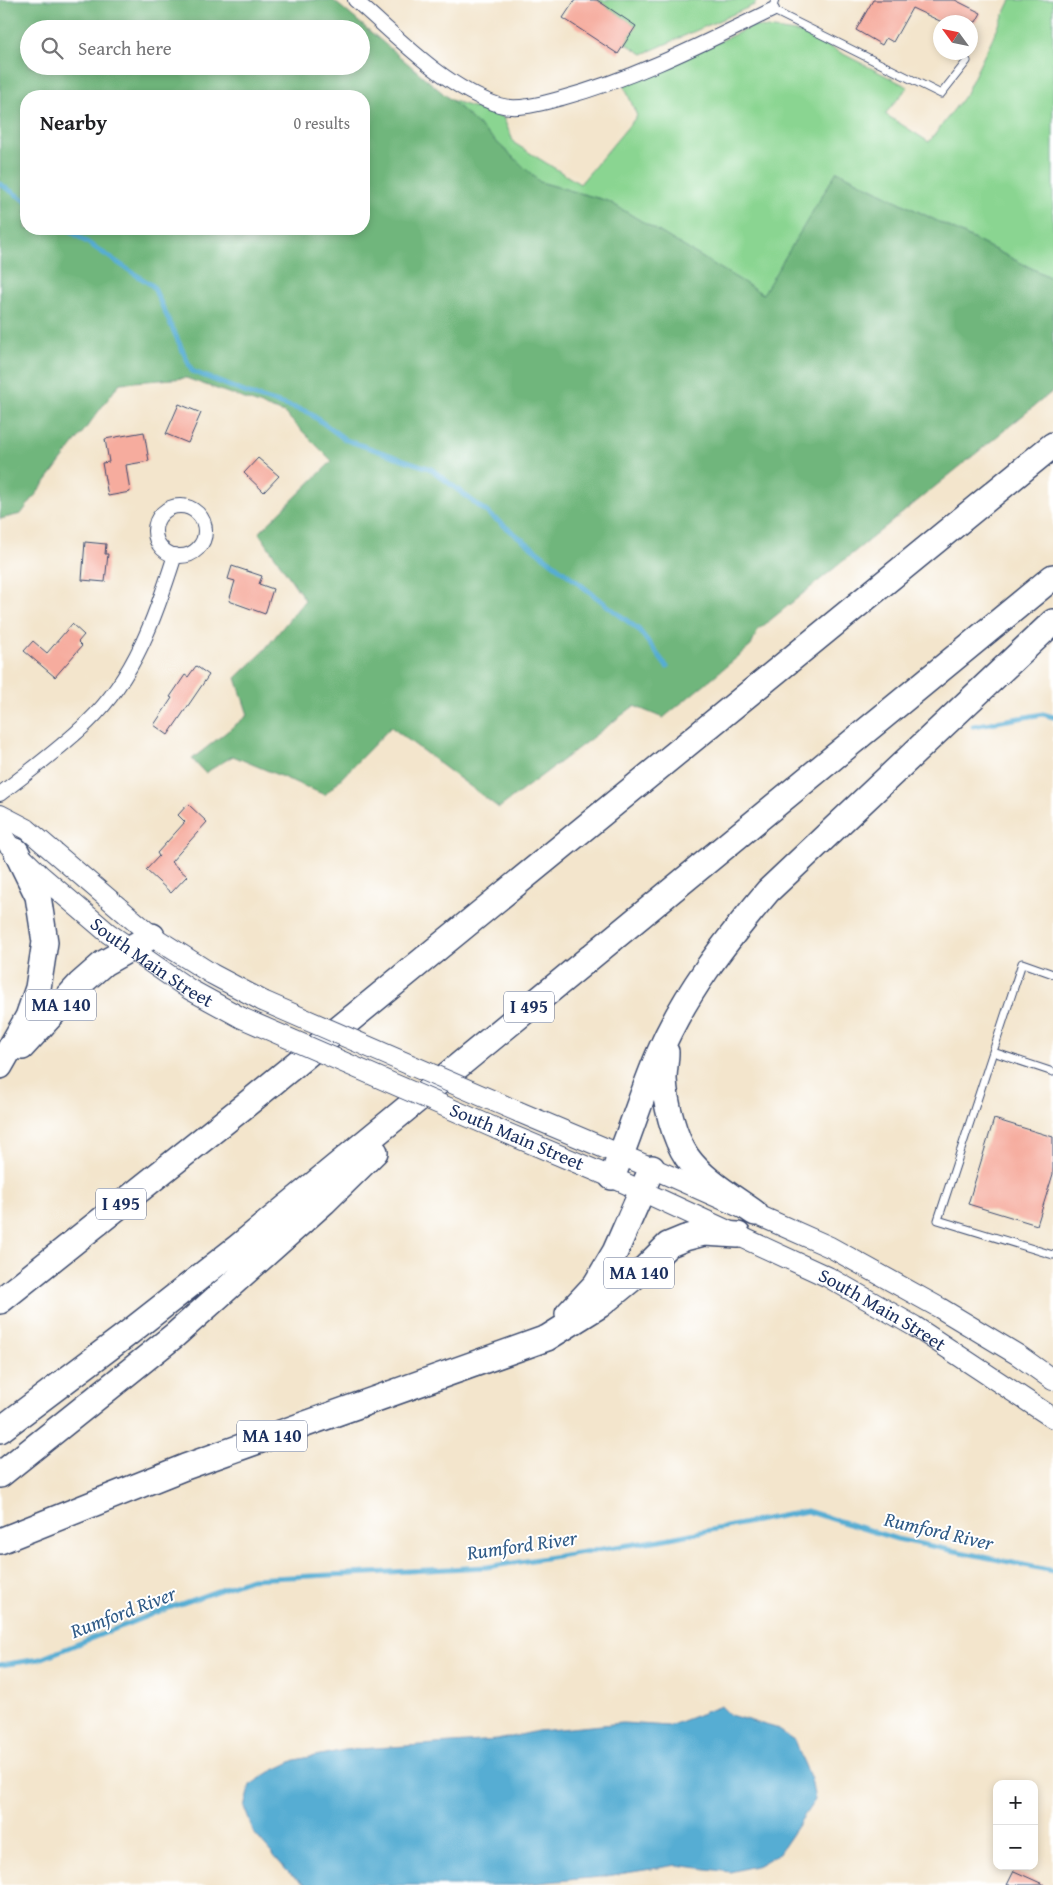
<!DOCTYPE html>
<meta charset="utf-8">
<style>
:root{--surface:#fff;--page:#f6f6f6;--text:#202124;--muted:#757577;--line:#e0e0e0}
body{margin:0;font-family:"Gentium Book Plus",serif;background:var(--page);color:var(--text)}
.controls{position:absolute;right:15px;bottom:15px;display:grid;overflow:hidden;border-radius:10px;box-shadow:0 2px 8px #0003}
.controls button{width:45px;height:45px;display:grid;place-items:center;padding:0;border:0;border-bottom:1px solid var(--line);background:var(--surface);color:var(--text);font:25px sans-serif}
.compass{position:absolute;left:933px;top:15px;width:45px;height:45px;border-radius:50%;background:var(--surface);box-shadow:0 2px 8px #0003;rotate:303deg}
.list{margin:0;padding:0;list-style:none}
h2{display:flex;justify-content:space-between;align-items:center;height:65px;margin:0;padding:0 20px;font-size:21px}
h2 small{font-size:16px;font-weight:400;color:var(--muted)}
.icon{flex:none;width:28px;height:28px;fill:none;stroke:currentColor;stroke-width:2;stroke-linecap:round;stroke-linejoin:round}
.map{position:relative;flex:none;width:1053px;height:1885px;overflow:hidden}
.search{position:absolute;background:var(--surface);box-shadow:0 2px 8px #0003;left:20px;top:20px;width:350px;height:55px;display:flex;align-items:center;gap:12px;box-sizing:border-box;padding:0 18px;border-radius:28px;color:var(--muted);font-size:19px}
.panel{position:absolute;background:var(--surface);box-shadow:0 2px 8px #0003;left:20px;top:90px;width:350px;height:145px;border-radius:20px}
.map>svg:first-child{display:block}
.green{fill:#8ad591;stroke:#528278}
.forest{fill:#6fb67b;stroke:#45726c;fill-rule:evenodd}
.water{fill:#57add3;stroke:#396e98}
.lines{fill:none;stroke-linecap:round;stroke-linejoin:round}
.stream{stroke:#57add3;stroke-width:5}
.building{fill:#f6ac9e}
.lane-casing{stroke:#3b4a6e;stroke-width:9}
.street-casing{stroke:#3b4a6e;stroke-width:16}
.secondary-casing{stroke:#3b4a6e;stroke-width:22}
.highway-casing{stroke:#3b4a6e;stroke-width:28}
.lane{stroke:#fff;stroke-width:7}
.street{stroke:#fff;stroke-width:14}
.secondary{stroke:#fff;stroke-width:20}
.highway{stroke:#fff;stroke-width:25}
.secondary-bridge-casing{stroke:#3b4a6e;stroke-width:22;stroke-linecap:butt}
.secondary-bridge{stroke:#fff;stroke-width:20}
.labels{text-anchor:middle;stroke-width:4;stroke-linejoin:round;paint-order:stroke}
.shield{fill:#fff;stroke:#5f6d8e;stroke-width:1}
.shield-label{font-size:18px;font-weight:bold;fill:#1b2f5e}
.street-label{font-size:19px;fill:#1b2f5e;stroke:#fff}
.water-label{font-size:20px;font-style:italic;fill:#305b87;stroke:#fff}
</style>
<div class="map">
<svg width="1053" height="1885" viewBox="0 0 1053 1885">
<rect width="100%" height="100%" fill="#fff"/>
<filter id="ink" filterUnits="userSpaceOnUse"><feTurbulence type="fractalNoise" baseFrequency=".02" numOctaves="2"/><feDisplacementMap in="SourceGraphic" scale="10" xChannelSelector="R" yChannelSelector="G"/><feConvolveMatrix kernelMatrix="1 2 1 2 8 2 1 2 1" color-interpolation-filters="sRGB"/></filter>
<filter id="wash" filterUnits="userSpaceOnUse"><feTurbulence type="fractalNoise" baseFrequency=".0096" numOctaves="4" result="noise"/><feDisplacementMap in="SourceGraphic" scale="20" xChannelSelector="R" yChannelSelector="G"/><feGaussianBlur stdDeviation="1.12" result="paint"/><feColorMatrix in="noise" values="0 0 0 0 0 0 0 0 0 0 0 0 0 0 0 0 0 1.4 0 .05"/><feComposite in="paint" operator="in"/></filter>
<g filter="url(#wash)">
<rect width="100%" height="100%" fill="#f3e5cc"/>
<path class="green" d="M597,0H758L754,5L643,54L625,43L636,26Z
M1011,0H1053V279L837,171L764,295L608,201L540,182L451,100L503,117L514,143L580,184L637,116L624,85L753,26L802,33L908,87L885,114L929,142L965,95Z"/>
<path class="forest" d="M0,0H333L451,100L540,182L608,201L763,294L837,171L1053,279V391L758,630L751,646L663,718L634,706L499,808L391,727L325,795L233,756L205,773L192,759L248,715L236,678L261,654L305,600L259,533L332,461L284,413L186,378L120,383L21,514L0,519ZM29,29H361V66H29ZM26,96H364V229H26Z"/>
<path class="water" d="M721,1706L730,1715L776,1728L794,1740L811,1779L815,1800L778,1854L759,1865L730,1872L677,1865L600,1877L516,1885H307L288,1872L254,1833L244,1807L250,1785L270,1772L295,1760L345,1750L497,1740L538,1731L623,1723L669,1726Z"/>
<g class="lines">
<path class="stream" d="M0,184L26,201
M67,229L153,286L192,371L249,394L308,412L346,440L431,469L639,630L667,667
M973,726L1043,714L1053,717
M0,1665L40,1659L155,1613L251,1579L487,1567L660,1540L807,1511L897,1539L1053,1571"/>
</g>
<g id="blocks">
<path class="building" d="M575,0H597L636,26L618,54L563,18Z
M873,0H955L981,13L976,22H942L912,8L893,42L886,38L882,45L856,30Z
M179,404L201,413L188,443L166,434Z
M144,432L149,461L126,465L130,492L108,496L102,463L109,462L105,439Z
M258,458L279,476L264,492L244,473Z
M85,542L106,544L105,554H108L105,582L82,580Z
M232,566L262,576L259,584L273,589L265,614L229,601L235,581L228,579Z
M72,624L84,635L78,642L82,646L55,677L24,651L33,641L47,653Z
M196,666L209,675L168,735L154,725L172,698L170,697L185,675L188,677Z
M188,804L207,822L171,862L187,876L171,893L146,870L159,856L157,853L185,822L178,815Z
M994,1119L1053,1137V1174L1037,1225L968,1204Z
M1014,1871L1045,1885H1007Z"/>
</g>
</g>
<g filter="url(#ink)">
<use href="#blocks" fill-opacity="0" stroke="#3b4a6e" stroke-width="1"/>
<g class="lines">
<g class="lane-casing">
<path id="lane" d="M775,0L772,10L941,94L967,61
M1053,974L1022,963L938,1220L1053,1255
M993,1052L1053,1072"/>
</g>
<g class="street-casing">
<path id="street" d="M355,0C398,37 444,87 499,105C517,111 544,103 562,98C636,78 704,43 772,10
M155 531a25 25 0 1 1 50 0a25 25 0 1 1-50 0Z
M0,794C30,771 61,748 88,722C135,677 156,615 175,555"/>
</g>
<g class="secondary-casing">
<g id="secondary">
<path d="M0,815L27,829L152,936L212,974L263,1001"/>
<path id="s1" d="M0,831L8,844L39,874L108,933L189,989L242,1018"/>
<path d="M519,1112L652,1168L830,1247L940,1308L1018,1355L1053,1380"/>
<path id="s2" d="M497,1129L618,1180L828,1277L914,1326L1053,1418"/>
</g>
</g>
<g class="highway-casing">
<path id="highway" d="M22,1047L80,984L104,963L152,936
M666,1052C666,1061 664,1070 664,1079C665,1102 674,1138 687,1157C703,1180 733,1197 755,1213
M0,1066L28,1017L38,988L45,942L38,896L16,851
M612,1177C629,1137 641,1096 658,1056C684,994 725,942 768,891L1053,622
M0,1301L242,1108L1053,445
M568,1314L596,1284L615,1252L652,1168
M0,1430L126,1335L238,1247L1053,577
M0,1475L175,1335L324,1202L375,1152
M0,1541L185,1467L547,1338L600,1305L644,1269L668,1245L685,1238L704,1233L738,1235"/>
</g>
<use href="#lane" class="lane"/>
<use href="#street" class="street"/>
<use href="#secondary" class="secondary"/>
<use href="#highway" class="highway"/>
<g class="secondary-bridge-casing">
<path id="secondary-bridge" d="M263,1001L519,1112
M242,1018L497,1129"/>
</g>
<use href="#secondary-bridge" class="secondary-bridge"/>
</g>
</g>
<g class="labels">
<g class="shield">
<rect x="26" y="989.5" width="70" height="31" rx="4"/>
<rect x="504" y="991.5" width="50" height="31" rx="4"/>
<rect x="96" y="1188.5" width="50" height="31" rx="4"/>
<rect x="604" y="1257.5" width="70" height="31" rx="4"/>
<rect x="237" y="1420.5" width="70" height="31" rx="4"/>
</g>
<g class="shield-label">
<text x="61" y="1011">MA 140</text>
<text x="529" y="1013">I 495</text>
<text x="121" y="1210">I 495</text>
<text x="639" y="1279">MA 140</text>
<text x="272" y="1442">MA 140</text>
</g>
<g class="street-label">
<text dy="7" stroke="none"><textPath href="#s1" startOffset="202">South Main Street</textPath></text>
<text transform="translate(517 1136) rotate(23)" y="7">South Main Street</text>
<text dy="7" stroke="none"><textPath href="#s2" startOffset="426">South Main Street</textPath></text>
</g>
<g class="water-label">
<text transform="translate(939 1531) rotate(13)" y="7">Rumford River</text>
<text transform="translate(522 1545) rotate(-8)" y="7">Rumford River</text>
<text transform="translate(123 1612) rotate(-21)" y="7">Rumford River</text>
</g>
</g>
</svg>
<div class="controls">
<button>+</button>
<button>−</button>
</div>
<svg class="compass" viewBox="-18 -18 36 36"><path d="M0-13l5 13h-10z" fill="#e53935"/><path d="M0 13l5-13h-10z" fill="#757577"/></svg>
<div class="search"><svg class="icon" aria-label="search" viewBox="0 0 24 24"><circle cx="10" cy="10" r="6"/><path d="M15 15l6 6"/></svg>Search here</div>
<section class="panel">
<h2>Nearby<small>0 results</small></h2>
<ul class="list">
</ul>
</section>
</div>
